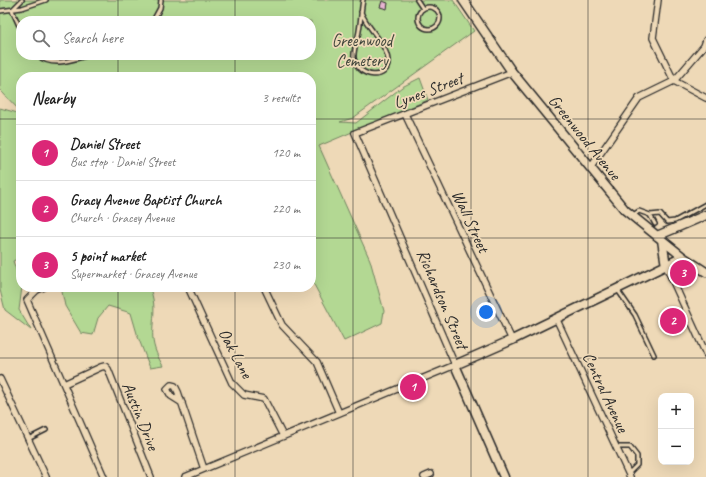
<!DOCTYPE html>
<meta charset="utf-8">
<style>
:root{--surface:#fff;--page:#f2f2f2;--text:#222;--muted:#767676;--line:#e0e0e0;--accent:#db2777}
body{margin:0;font-family:Caveat,sans-serif;background:var(--page);color:var(--text)}
.controls{position:absolute;right:12px;bottom:12px;display:grid;overflow:hidden;border-radius:8px;box-shadow:0 4px 16px #0002}
.controls button{width:36px;height:36px;display:grid;place-items:center;padding:0;border:0;border-bottom:1px solid var(--line);background:var(--surface);color:var(--text);font:20px sans-serif}
.you{position:absolute;left:486px;top:312px;width:14px;height:14px;margin:-10px;border:3px solid #fff;border-radius:50%;background:#1a73e8;box-shadow:0 0 0 6px #1a73e833}
.badge{display:grid;place-items:center;width:26px;height:26px;border-radius:50%;background:var(--accent);color:#fff;font-size:13px;font-weight:700}
.pin{position:absolute;translate:-50% -50%;border:2px solid #fff;box-shadow:0 1px 4px #0006}
.list{margin:0;padding:0;list-style:none}
h2{display:flex;justify-content:space-between;align-items:center;height:52px;margin:0;padding:0 16px;font-size:17px}
h2 small{font-size:13px;font-weight:400;color:var(--muted)}
.list li{display:grid;grid-template-columns:26px 1fr auto;gap:12px;align-items:center;box-sizing:border-box;height:56px;padding:0 16px;border-top:1px solid var(--line)}
.list b{display:block;font-size:15px;white-space:nowrap}
.list p{margin:0;font-size:13px;white-space:nowrap;color:var(--muted)}
.list em{font-size:13px;font-style:normal;color:var(--muted)}
.icon{flex:none;width:22px;height:22px;fill:none;stroke:currentColor;stroke-width:2;stroke-linecap:round;stroke-linejoin:round}
.map{position:relative;flex:none;width:706px;height:477px;overflow:hidden}
.search{position:absolute;background:var(--surface);box-shadow:0 4px 16px #0002;left:16px;top:16px;width:300px;height:44px;display:flex;align-items:center;gap:10px;box-sizing:border-box;padding:0 14px;border-radius:16px;color:var(--muted);font-size:15px}
.panel{position:absolute;background:var(--surface);box-shadow:0 4px 16px #0002;left:16px;top:72px;width:300px;height:220px;border-radius:16px}
.map>svg:first-child{display:block}
.green{fill:#b3d893;stroke:#6f825f;fill-rule:evenodd}
.building{fill:#e7b4d1;stroke:#2b2b2b}
.lines{fill:none;stroke-linecap:round;stroke-linejoin:round}
.lane-casing{stroke:#2b2b2b;stroke-width:6}
.street-casing{stroke:#2b2b2b;stroke-width:8}
.secondary-casing{stroke:#2b2b2b;stroke-width:11}
.lane{stroke:#eed9b7;stroke-width:3}
.street{stroke:#eed9b7;stroke-width:5.5}
.secondary{stroke:#eed9b7;stroke-width:8}
.grid{fill:none;stroke:#2b2b2b;stroke-width:1;stroke-opacity:0.55}
.labels{text-anchor:middle;stroke-width:3.5;stroke-linejoin:round;paint-order:stroke}
.park-label{font-size:17px;fill:#3f453b;stroke:#eed9b7}
.street-label{font-size:17px;fill:#2b2b2b;stroke:#eed9b7}
</style>
<div class="map">
<svg width="706" height="477" viewBox="0 0 706 477">
<rect width="100%" height="100%" fill="#eed9b7"/>
<filter id="ink" filterUnits="userSpaceOnUse"><feTurbulence type="fractalNoise" baseFrequency=".025" numOctaves="2"/><feDisplacementMap in="SourceGraphic" scale="8" xChannelSelector="R" yChannelSelector="G"/><feConvolveMatrix kernelMatrix="1 2 1 2 8 2 1 2 1" color-interpolation-filters="sRGB"/></filter>
<g filter="url(#ink)">
<path class="green" d="M0,0H453L474,31L353,118L340,122L356,123L402,87L420,78L428,100L319,146L370,260L384,311L382,323L344,341L311,279V77H21V112L0,90ZM21,21H311V55H21Z
M0,108L21,114V257L13,261L22,287L19,310L31,330L5,310L0,290Z
M61,287H149C160,309 148,328 155,349C157,355 160,361 163,366L150,368L138,337L131,313L108,306L98,318L93,335L81,333L65,306Z"/>
<path class="building" d="M382,1L388,3L387,9L380,7Z"/>
<g class="lines">
<g class="lane-casing">
<path id="lane" d="M417,0L423,9
M418 18a11 11 0 1 1 22 0a11 11 0 1 1-22 0Z
M0,11L22,8L46,0
M361,12C367,28 386,43 388,60C390,81 358,79 354,58C353,49 358,39 359,31C361,20 361,10 363,0
M153,21L160,8L161,0
M21,30L12,10L22,0
M37,55C53,68 72,60 89,55
M650,215L655,224
M632,216L639,211L650,215L660,214L667,222L675,221L706,204
M617,289L635,315L654,355
M28,439L46,430
M616,447H630L637,456V465L628,474"/>
</g>
<g class="street-casing">
<path id="street" d="M658,0L653,38L674,81L704,46L706,40
M405,114L512,340
M591,167L639,98L674,81L706,98
M666,266L706,354
M44,287L37,290L27,300L104,477
M188,287L232,383L244,395L264,399L283,436
M264,287L282,325L317,362L339,413
M556,318L630,477
M0,379L46,477
M64,384L101,367L105,366L108,369L151,477
M182,403L171,396L167,389L171,385L175,386L178,392L204,469
M185,477L455,365L355,133L512,72
M424,477L431,474"/>
</g>
<g class="secondary-casing">
<path id="secondary" d="M463,0L512,72L625,210L683,257L706,272
M657,236L706,215
M662,240L666,266
M504,477L455,365L512,340L683,257"/>
</g>
<use href="#lane" class="lane"/>
<use href="#street" class="street"/>
<use href="#secondary" class="secondary"/>
</g>
</g>
<path class="grid" d="M118,0V21M235,0V21M353,0V477M471,0V477M588,0V477M118,55V77M235,55V77M0,119H21M311,119H706M0,238H21M311,238H706M118,287V477M235,287V477M0,358H706"/>
<g class="labels">
<g class="park-label">
<text x="362" y="46">Greenwood<tspan x="362" dy="20">Cemetery</tspan></text>
</g>
<g class="street-label">
<text transform="translate(428 90) rotate(-21)" y="6">Lynes Street</text>
<text transform="translate(585 137) rotate(51)" y="6">Greenwood Avenue</text>
<text transform="translate(471 221) rotate(65)" y="6">Wall Street</text>
<text transform="translate(443 299) rotate(67)" y="6">Richardson Street</text>
<text transform="translate(236 353) rotate(62)" y="6">Oak Lane</text>
<text transform="translate(606 392) rotate(65)" y="6">Central Avenue</text>
<text transform="translate(141 416) rotate(68)" y="6">Austin Drive</text>
</g>
</g>
</svg>
<div class="controls">
<button>+</button>
<button>−</button>
</div>
<div class="you"></div>
<div class="pin badge" style="left:413px;top:387px">1</div>
<div class="pin badge" style="left:673px;top:321px">2</div>
<div class="pin badge" style="left:683px;top:273px">3</div>
<div class="search"><svg class="icon" aria-label="search" viewBox="0 0 24 24"><circle cx="10" cy="10" r="6"/><path d="M15 15l6 6"/></svg>Search here</div>
<section class="panel">
<h2>Nearby<small>3 results</small></h2>
<ul class="list">
<li><span class="badge">1</span><div><b>Daniel Street</b><p>Bus stop · Daniel Street</p></div><em>120 m</em></li>
<li><span class="badge">2</span><div><b>Gracy Avenue Baptist Church</b><p>Church · Gracey Avenue</p></div><em>220 m</em></li>
<li><span class="badge">3</span><div><b>5 point market</b><p>Supermarket · Gracey Avenue</p></div><em>230 m</em></li>
</ul>
</section>
</div>
